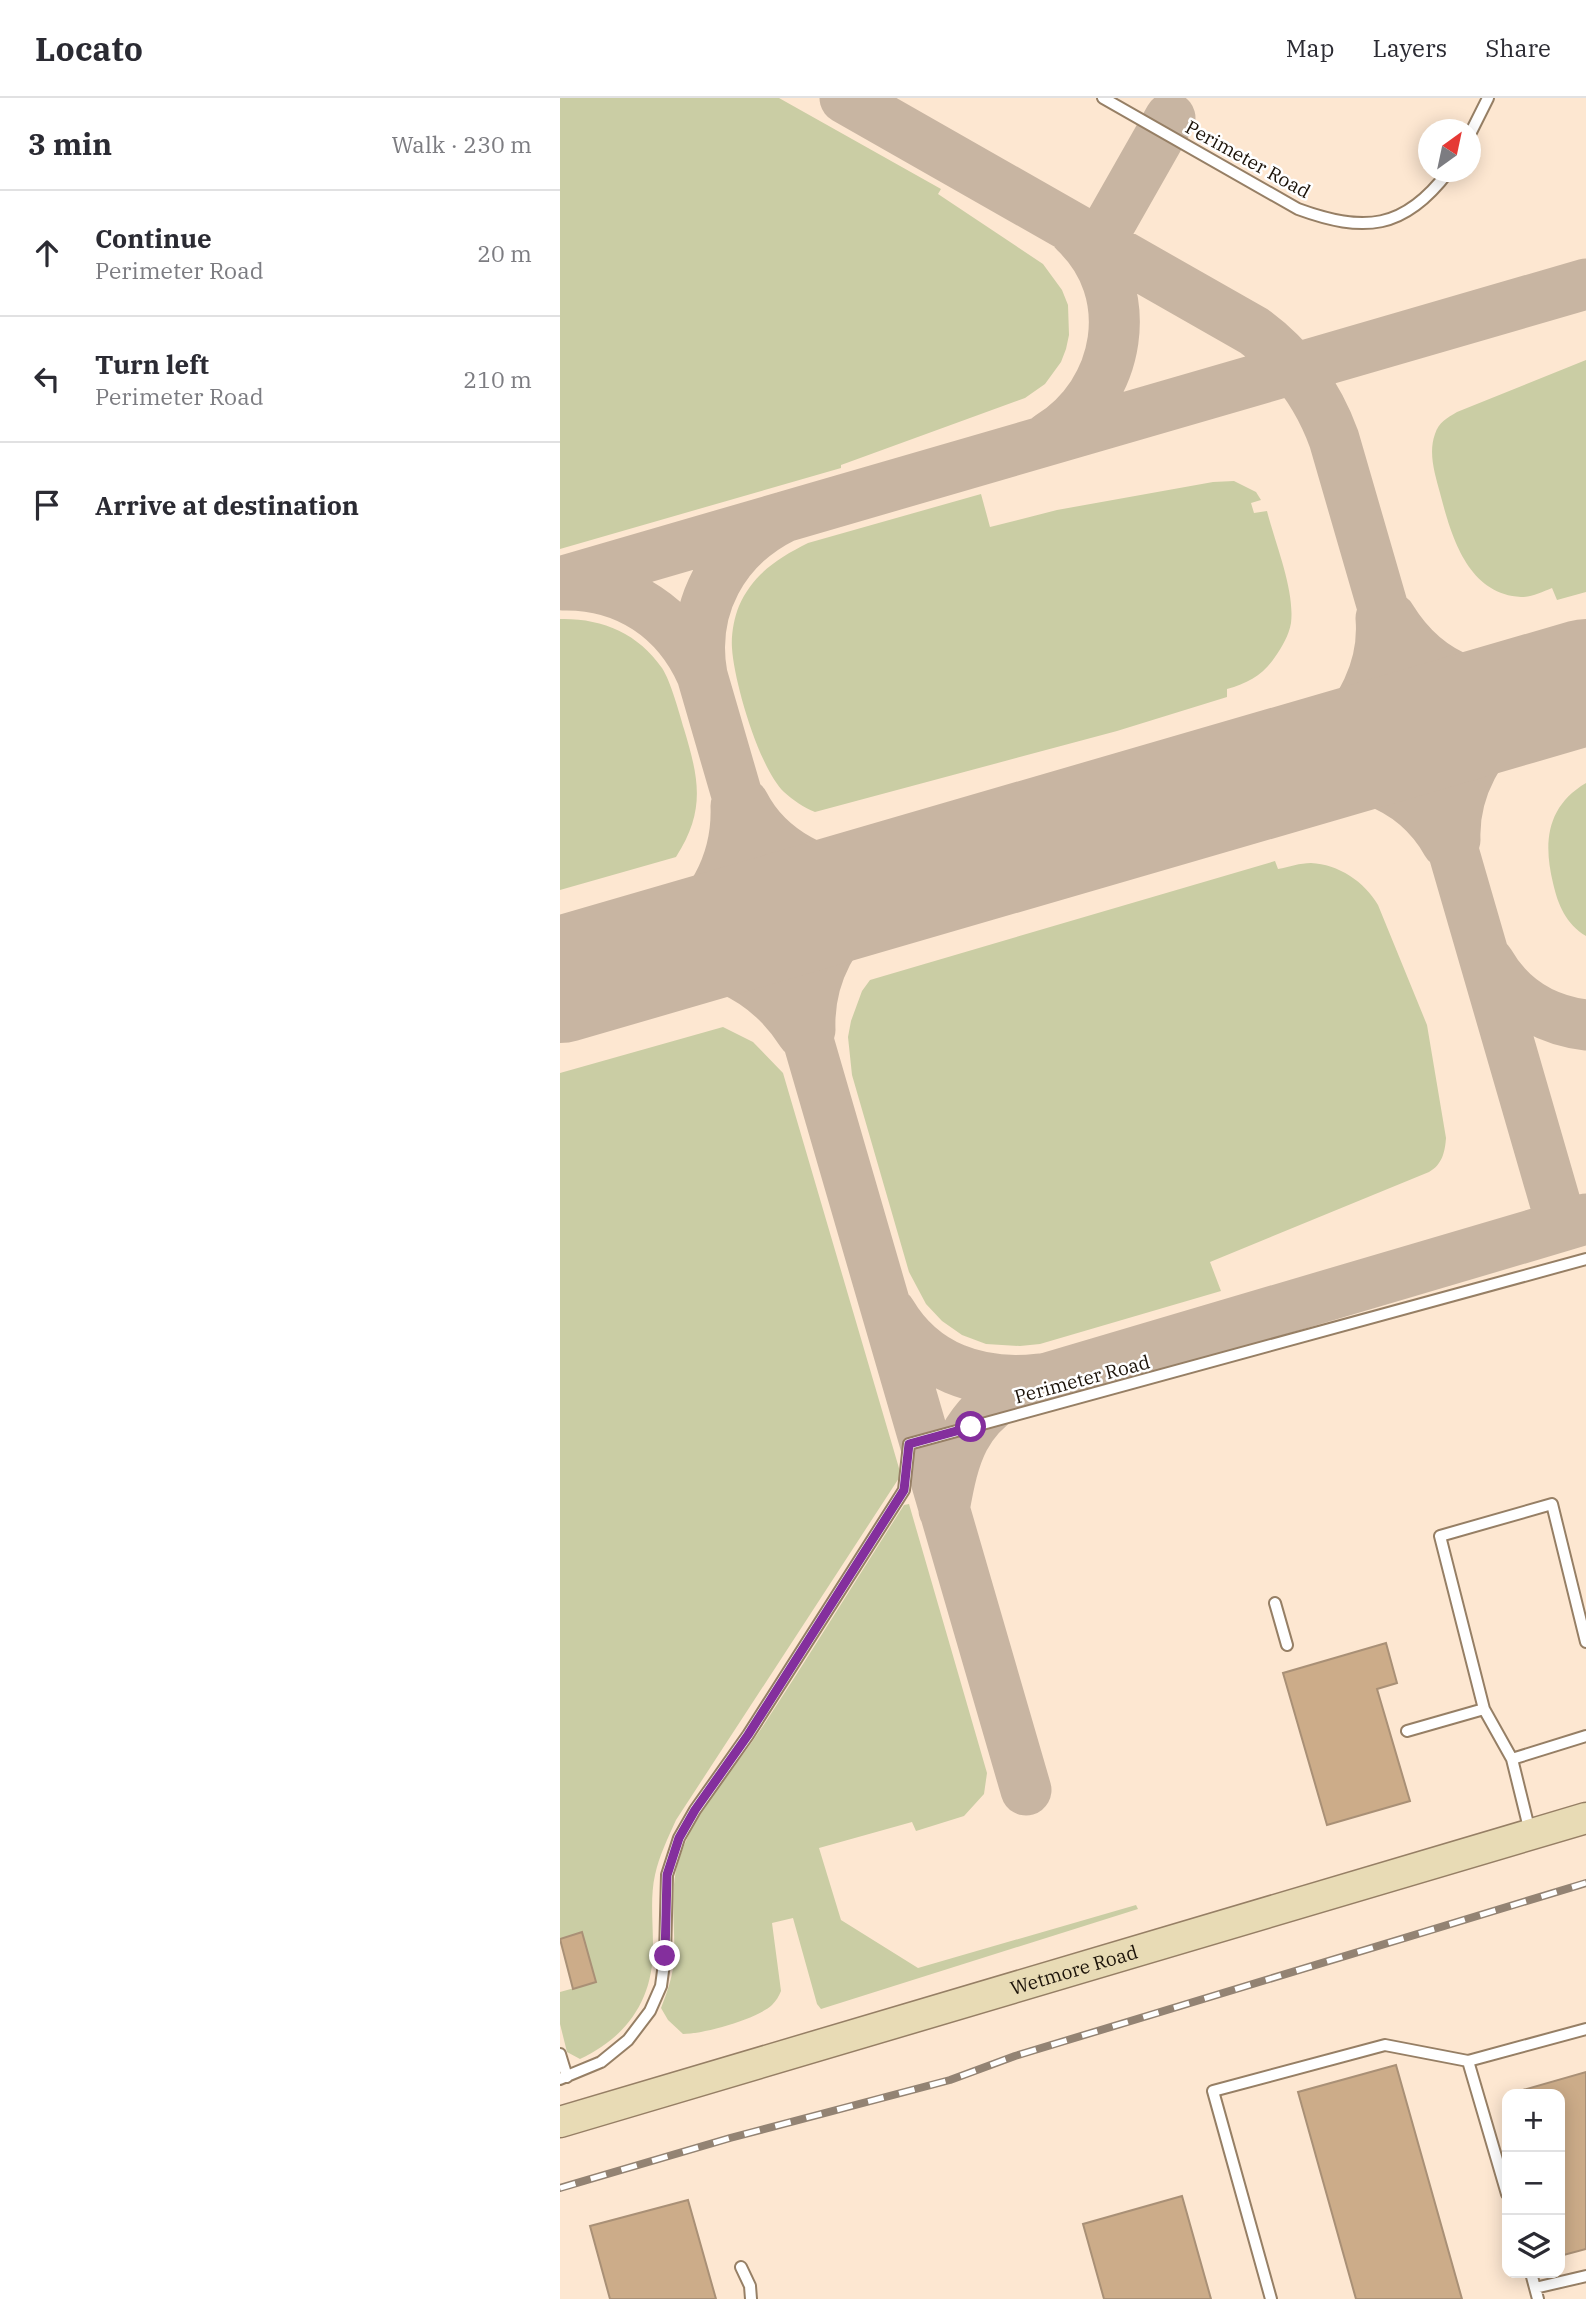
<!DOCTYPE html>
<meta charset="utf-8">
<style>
:root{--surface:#fff;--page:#f2f2f3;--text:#2b2b33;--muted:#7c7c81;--line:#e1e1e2}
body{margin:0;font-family:"IBM Plex Serif",serif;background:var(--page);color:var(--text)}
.controls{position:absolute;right:21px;bottom:21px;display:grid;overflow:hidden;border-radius:14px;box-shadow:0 4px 18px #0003}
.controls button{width:63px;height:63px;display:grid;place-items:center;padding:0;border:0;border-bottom:2px solid var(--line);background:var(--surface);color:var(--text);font:35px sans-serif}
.compass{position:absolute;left:858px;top:21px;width:63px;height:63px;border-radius:50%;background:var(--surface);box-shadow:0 4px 18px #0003;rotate:33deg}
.stop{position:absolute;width:21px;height:21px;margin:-16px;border:5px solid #842f9d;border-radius:50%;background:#fff}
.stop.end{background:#842f9d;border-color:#fff;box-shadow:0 2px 7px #0008}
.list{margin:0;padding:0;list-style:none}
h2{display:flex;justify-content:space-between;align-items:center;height:91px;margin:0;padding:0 28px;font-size:30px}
h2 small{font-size:23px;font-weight:400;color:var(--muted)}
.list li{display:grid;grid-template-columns:46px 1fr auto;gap:21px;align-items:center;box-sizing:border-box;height:126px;padding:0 28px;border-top:2px solid var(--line)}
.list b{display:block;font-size:26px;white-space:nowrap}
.list p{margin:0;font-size:23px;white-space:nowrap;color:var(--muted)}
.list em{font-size:23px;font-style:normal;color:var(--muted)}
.icon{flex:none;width:38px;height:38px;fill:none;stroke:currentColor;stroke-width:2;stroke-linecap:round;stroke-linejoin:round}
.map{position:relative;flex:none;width:1026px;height:2201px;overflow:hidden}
header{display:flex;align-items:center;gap:42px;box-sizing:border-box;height:98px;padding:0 35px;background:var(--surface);border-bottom:2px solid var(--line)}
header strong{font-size:33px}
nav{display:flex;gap:38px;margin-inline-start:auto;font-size:24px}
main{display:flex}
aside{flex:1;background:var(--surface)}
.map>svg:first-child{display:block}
.green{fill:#cacda4}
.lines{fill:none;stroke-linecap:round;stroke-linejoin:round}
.taxiway{stroke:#c8b5a2;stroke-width:51}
.runway{stroke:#c8b5a2;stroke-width:126}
.building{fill:#ccac89;stroke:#a99076;stroke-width:2}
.lane-casing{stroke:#967f65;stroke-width:14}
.secondary-casing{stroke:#967f65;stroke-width:33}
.lane{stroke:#fff;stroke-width:10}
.secondary{stroke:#e8dbb5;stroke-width:30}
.rail-casing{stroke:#938373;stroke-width:8}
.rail{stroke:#fff;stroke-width:5;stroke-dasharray:16;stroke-linecap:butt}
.route{stroke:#842f9d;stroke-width:9}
.labels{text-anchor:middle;stroke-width:5;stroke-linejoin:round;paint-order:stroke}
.street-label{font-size:19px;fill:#1b1208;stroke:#fff}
</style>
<header>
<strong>Locato</strong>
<nav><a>Map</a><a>Layers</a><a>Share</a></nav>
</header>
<main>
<aside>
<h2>3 min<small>Walk · 230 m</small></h2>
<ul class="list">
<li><svg class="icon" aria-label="ahead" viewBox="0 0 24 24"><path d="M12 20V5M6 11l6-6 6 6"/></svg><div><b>Continue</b><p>Perimeter Road</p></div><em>20 m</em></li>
<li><svg class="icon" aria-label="left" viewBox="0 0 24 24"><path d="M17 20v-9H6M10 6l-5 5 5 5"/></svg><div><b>Turn left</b><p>Perimeter Road</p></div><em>210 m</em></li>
<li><svg class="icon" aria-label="arrive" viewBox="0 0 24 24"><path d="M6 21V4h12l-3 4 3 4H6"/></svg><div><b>Arrive at destination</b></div></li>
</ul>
</aside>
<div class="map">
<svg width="1026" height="2201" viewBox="0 0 1026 2201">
<rect width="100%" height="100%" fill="#fde7d1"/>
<path class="green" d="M0,0H219L381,91L378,96L483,166L502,192L508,207L509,237L506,251L501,264L485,286L465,300L281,367V370L0,451Z
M1026,262V494L997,502L992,490C982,494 972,499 961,499C907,496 891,437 880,395C875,376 868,355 875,336C879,324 887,320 897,314Z
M674,383L696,394L701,402L691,405L694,415L707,413C715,445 735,492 731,525C729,537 722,549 715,559C703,577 688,585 667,591V599L557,633L255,714C244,710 233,702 224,694C199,670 174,584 172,550C171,537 174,520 179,508C193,476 218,460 248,445L421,396L430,429L497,412L653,384Z
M0,521C41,520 78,535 102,570C111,584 119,614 124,631C139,681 146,712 116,759L0,792Z
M1026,685V838C1006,826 998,807 993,785C983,744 987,708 1026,685Z
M715,763L718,771C729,769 740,765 751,765C778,766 805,784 818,807L867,927L886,1040C885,1054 882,1067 869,1074L650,1164L661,1193L480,1246L460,1248L426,1246L402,1237L382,1223L366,1206L349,1174L292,977L288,939L291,923L302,893L310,882Z
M163,929L193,944L223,975L341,1377L116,1722C108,1740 99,1758 95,1777C90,1799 93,1824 93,1847C94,1901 67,1939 20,1961L7,1954L0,1926V1894L36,1884L22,1835L0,1841V975Z
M349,1406L427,1675L424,1696L404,1718L356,1733L352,1724L259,1750L281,1822L358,1870L576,1807L578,1811L261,1911L257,1906L233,1820L212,1825L221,1893C219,1898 216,1903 212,1907C197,1921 143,1936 123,1936L108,1922L101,1910C107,1895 112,1880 114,1864C116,1828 108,1792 120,1758C136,1711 176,1669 203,1628C251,1555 297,1480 344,1407Z"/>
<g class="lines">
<path class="taxiway" d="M285,0L694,233C732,261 758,297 774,341L1002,1128
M539,145L610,20
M489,339C561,295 579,194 515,134
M224,419C163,449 130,510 142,577L466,1692
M0,484L1026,186
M4,487C66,486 117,520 142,577
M831,520C871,585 929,597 1000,592
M718,676C785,666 851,682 887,745
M702,678C721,669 743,661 761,649C801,619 825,569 821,520
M184,706C208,753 263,782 315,781C331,781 347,777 363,777
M895,742C893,692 920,641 962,613C974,605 987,599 1000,592
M929,864C950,901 985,922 1026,927
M72,866C139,846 205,877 242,935
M35,872C57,862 80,856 101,845C150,818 178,764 176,708
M250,932C248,878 274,827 321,798C332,791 345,789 356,782
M331,1215C363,1269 419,1288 479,1281
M384,1412C394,1355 403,1320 457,1289L1026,1121"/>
<path class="runway" d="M0,882L1026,584"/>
</g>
<path class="building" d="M826,1545L837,1585L817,1591L850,1703L767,1727L723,1575Z
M22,1834L36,1884L13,1891L0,1841Z
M836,1967L902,2201H796L738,1994Z
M1026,1974V2151L1000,2158V1996H964L963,1992Z
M622,2098L651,2201H544L523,2126Z
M128,2102L156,2201H50L30,2128Z"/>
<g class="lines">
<g class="lane-casing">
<path id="lane" d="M543,0L738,111C804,135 844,132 888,74
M911,34L928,0
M715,1505L727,1547
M847,1633L924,1611
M952,1661L1026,1638
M970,1734L952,1661L924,1611L880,1438L992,1406L1026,1544
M0,1956L7,1979
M0,1981L41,1964L68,1942L90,1913L101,1888L105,1858L107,1777L119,1740L135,1712L188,1637L344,1392L349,1346L1026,1161
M947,2096L908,1963L1026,1931
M181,2169L190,2188L191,2201
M971,2175L978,2201
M975,2190L1026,2178
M711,2201L653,1993L825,1947L908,1963"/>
</g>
<g class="secondary-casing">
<g id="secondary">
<path id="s1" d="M0,2024L1026,1720"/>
</g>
</g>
<use href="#lane" class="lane"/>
<use href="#secondary" class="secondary"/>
<g class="rail-casing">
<path id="rail" d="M0,2090L170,2040L390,1982L455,1958L1026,1785"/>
</g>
<use href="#rail" class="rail"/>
</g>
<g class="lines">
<path class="route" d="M105,1858L107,1777L119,1740L135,1712L188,1637L344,1392L349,1346L411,1329"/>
</g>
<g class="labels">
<g class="street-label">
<text transform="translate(688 61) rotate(29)" y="7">Perimeter Road</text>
<text transform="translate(522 1281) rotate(-15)" y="7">Perimeter Road</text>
<text dy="7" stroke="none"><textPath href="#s1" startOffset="536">Wetmore Road</textPath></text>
</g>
</g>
</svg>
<div class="controls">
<button>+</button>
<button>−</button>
<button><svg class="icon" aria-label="layers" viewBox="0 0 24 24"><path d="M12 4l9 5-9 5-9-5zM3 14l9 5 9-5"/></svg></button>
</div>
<svg class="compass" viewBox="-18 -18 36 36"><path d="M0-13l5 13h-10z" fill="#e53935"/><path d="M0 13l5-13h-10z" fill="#7c7c81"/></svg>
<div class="stop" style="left:411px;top:1329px"></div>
<div class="stop end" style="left:105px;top:1858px"></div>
</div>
</main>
